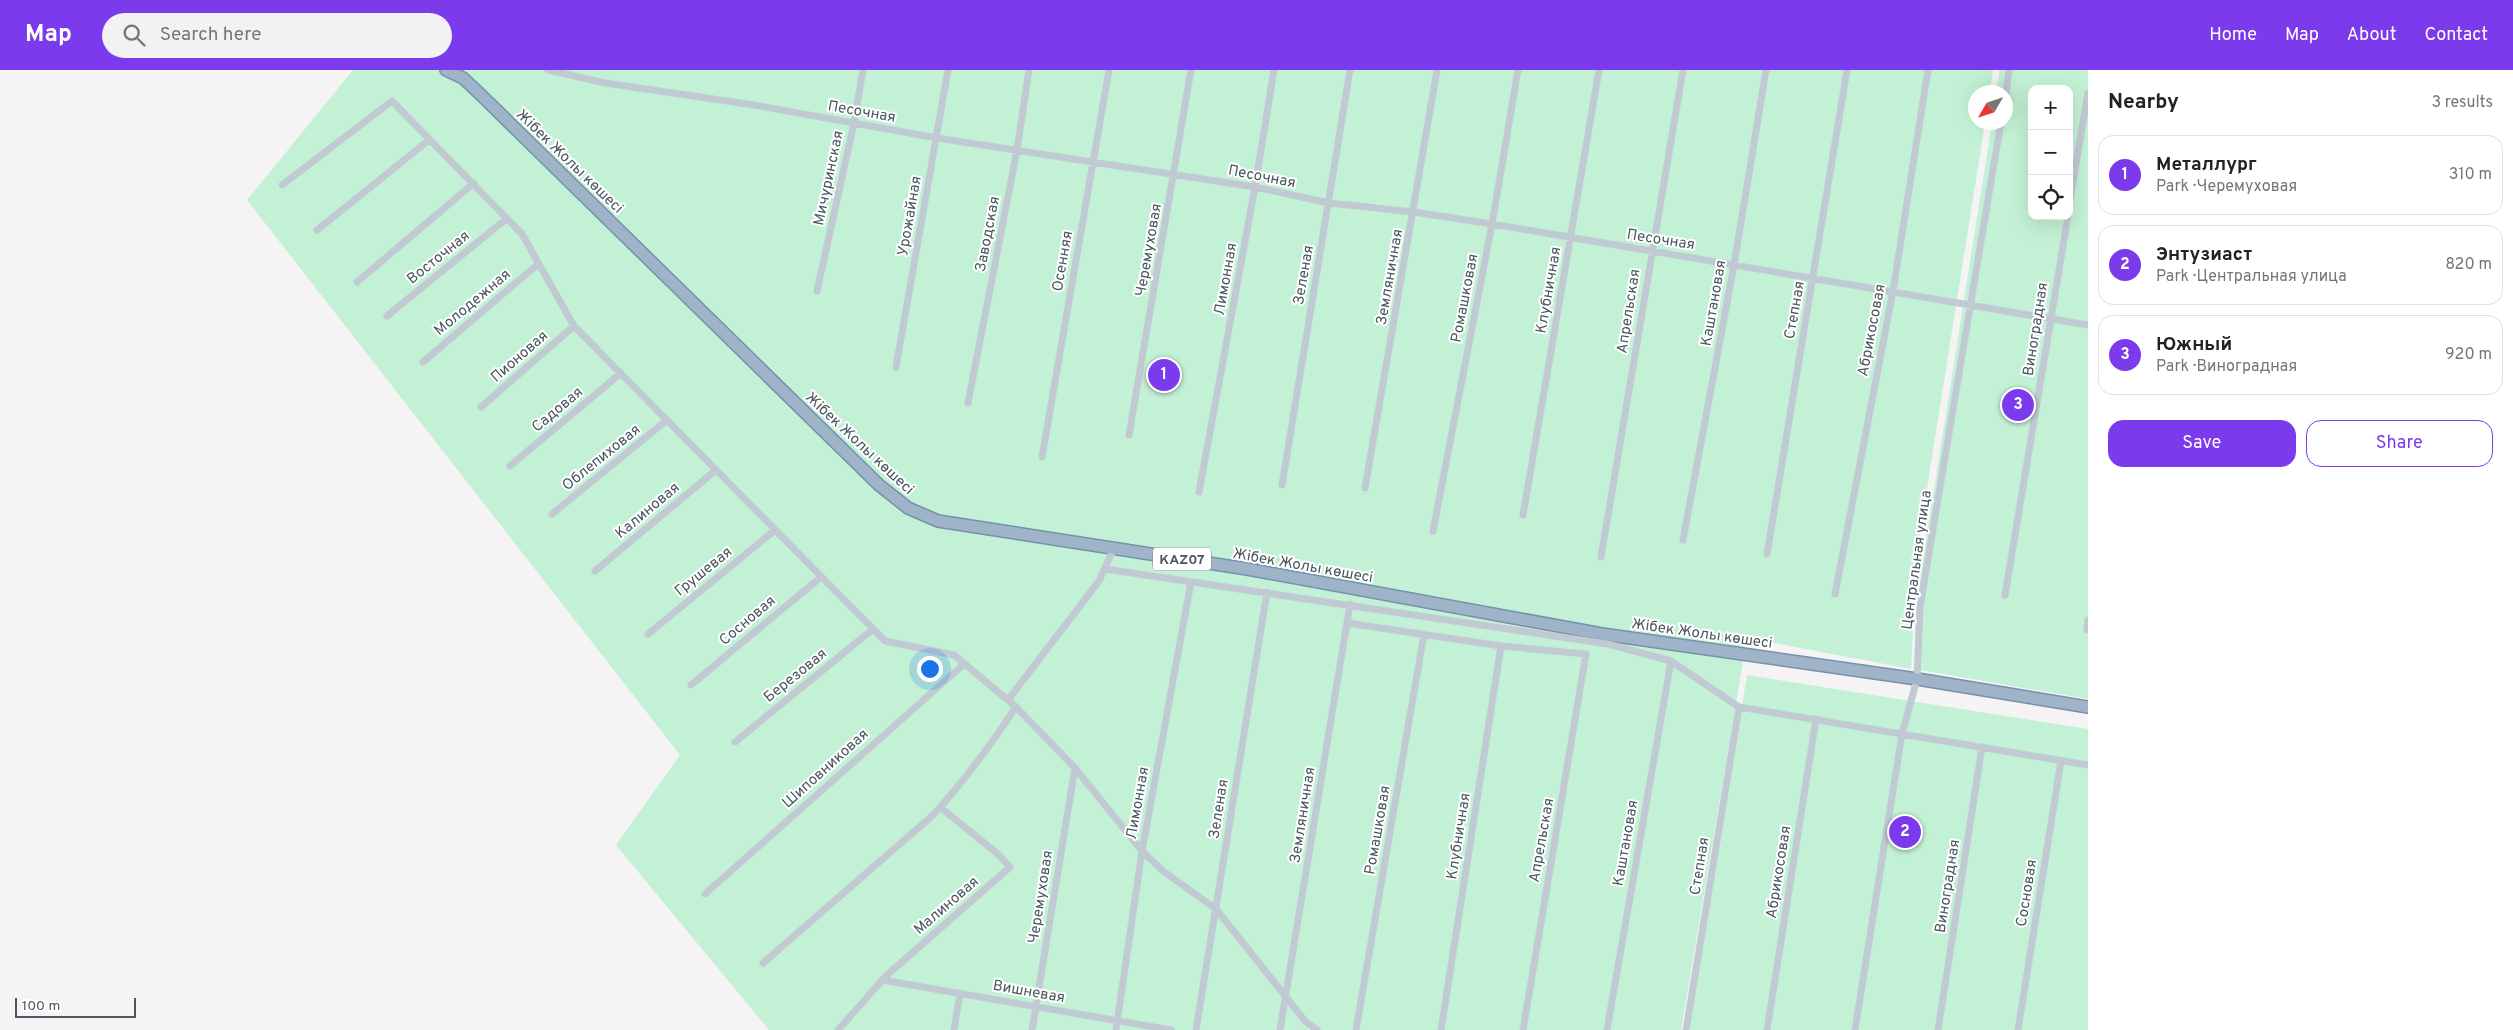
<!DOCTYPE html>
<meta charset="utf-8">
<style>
:root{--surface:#fff;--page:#f2f2f2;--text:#222;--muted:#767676;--line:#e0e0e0;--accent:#7c3aed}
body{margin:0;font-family:Overpass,sans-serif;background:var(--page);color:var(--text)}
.controls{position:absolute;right:15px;top:15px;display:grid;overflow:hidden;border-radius:10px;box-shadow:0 5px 20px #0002}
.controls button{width:45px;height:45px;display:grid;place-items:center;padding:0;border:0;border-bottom:1px solid var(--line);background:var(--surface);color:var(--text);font:25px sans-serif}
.compass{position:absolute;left:1968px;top:15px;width:45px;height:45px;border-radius:50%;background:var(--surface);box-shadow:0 5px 20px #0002;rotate:231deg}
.scale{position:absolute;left:15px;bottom:12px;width:121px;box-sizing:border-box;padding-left:5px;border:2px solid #4a5661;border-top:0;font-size:14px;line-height:18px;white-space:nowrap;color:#4a5661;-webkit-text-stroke:4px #fff;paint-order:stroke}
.you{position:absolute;left:929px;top:598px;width:18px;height:18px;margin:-12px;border:4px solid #fff;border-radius:50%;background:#1a73e8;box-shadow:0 0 0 8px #1a73e833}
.badge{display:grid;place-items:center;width:32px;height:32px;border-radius:50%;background:var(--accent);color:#fff;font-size:16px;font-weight:700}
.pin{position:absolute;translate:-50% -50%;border:2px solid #fff;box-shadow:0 1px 5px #0006}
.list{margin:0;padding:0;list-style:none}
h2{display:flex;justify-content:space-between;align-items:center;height:65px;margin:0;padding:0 20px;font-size:21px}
h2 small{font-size:16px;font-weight:400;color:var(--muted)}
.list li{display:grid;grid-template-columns:32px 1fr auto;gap:15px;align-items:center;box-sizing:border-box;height:80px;margin:0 10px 10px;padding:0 10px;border:1px solid var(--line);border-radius:15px}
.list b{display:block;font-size:19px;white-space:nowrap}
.list p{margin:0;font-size:16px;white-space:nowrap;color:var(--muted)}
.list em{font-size:16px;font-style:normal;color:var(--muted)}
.actions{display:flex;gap:10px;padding:15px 20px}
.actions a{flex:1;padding:11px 0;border:1px solid var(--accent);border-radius:15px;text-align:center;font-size:18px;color:var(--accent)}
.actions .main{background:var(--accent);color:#fff}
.icon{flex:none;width:28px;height:28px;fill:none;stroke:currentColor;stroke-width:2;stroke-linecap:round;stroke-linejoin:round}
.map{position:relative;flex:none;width:2088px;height:960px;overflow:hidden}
header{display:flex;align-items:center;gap:30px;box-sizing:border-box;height:70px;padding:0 25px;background:var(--accent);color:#fff}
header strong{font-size:24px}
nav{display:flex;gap:28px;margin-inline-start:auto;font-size:18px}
.search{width:350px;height:45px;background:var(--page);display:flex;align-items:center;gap:12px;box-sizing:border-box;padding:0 18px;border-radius:28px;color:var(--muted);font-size:19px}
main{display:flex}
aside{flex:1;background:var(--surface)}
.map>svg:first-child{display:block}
.garden{fill:#c3f1d5;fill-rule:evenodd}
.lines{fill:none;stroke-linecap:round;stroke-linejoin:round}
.trunk-casing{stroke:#7690ad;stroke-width:14}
.minor{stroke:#c1cad2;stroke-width:7}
.trunk{stroke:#9fb4c9;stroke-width:11}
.labels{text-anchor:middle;stroke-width:4;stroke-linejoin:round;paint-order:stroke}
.shield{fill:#fff;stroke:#808990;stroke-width:1}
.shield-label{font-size:14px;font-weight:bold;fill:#4a5661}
.street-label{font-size:15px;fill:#4a5661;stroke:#fff}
</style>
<header>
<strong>Map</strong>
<div class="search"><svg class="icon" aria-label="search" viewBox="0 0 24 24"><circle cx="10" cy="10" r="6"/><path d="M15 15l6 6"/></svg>Search here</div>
<nav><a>Home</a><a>Map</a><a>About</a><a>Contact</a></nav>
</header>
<main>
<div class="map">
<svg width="2088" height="960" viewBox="0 0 2088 960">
<rect width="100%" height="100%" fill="#f5f3f3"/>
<path class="garden" d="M353,0H1993L1990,22H1976V52L1985,53L1917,481L1911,599L1747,568L1681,960H769L616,775L680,685L247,130Z
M2000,0H2088V629L1915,599L1920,508L1992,53L2006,52V22H1996ZM2032,19H2069V146H2032Z
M1747,605L2088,659V960H1689Z"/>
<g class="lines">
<g class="trunk-casing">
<path id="trunk" d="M446,0L463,8L481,25L879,415L908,438L938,451L1247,499L1602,564L1917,609L2088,637"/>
</g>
<path class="minor" d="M548,0L605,13L754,35L937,68L1255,117L1329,133L1414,142L1492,154L2088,255
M2006,24L2009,0
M282,115L392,31L522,164L574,256L885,571L954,585L1016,637L1075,698L1142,781L1163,801L1216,839L1305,951L1317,960
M2069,136L2088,23
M317,160L429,70
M357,212L474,113
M817,221L854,53L863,0
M387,246L506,149
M423,292L538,194
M896,297L948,0
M968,333L1017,80L1029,0
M481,337L574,256
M1129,365L1191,0
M1042,387L1109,0
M510,396L621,303
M1282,415L1350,0
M1365,418L1437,0
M1199,422L1255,117L1274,0
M552,444L667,350
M1523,445L1599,0
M1433,461L1492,154L1518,0
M1683,470L1734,195L1766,0
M1767,484L1847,0
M1601,487L1683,0
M1105,499L1608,574L1671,591L1739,637L2088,695
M595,501L716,400
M1835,524L1893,221L1928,0
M2005,525L2068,146
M1347,553L1501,576L1586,584L1523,960
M2087,560L2088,550
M648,564L775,460
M691,615L821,507
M1008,630L1099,511L1114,478
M735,672L873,559
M705,824L964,594
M763,893L932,746C964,712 990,676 1016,637
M882,910L1171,960
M838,960L886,906L1010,797L999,785L940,737
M954,960L960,923
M1032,960L1075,698
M1116,960L1142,781L1191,512
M1196,960L1267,522
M1280,960L1350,534
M1356,960L1424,564
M1441,960L1501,576
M1607,960L1671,591
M1686,960L1739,637
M1767,960L1816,649
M1855,960L1902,664L1917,609L1920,537L2001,52
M1938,960L1982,677
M2018,960L2061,691"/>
<use href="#trunk" class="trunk"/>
</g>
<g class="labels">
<rect class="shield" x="1153" y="477.5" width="58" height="23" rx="4"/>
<g class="shield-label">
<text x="1182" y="494">KAZ07</text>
</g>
<g class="street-label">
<text transform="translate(862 41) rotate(10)" y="5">Песочная</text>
<text transform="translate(570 91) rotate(44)" y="5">Жібек Жолы көшесі</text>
<text transform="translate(1262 106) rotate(11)" y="5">Песочная</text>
<text transform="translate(828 108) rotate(-78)" y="5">Мичуринская</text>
<text transform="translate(909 146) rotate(-80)" y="5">Урожайная</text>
<text transform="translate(987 164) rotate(-79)" y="5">Заводская</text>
<text transform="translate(1661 169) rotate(9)" y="5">Песочная</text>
<text transform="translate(1148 180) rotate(-80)" y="5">Черемуховая</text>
<text transform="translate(438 187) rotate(-39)" y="5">Восточная</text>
<text transform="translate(1062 191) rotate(-80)" y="5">Осенняя</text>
<text transform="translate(1303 205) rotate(-80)" y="5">Зеленая</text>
<text transform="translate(1389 207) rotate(-80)" y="5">Земляничная</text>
<text transform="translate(1225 209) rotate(-80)" y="5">Лимонная</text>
<text transform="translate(1548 220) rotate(-80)" y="5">Клубничная</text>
<text transform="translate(1464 228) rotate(-79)" y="5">Ромашковая</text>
<text transform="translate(472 232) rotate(-40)" y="5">Молодежная</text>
<text transform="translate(1713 233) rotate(-80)" y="5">Каштановая</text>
<text transform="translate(1794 240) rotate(-80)" y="5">Степная</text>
<text transform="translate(1628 241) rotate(-81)" y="5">Апрельская</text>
<text transform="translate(2035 259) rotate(-81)" y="5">Виноградная</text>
<text transform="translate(1871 260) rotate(-79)" y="5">Абрикосовая</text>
<text transform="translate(519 286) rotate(-41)" y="5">Пионовая</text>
<text transform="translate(557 339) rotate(-40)" y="5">Садовая</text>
<text transform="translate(860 373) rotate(43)" y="5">Жібек Жолы көшесі</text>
<text transform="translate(601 387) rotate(-39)" y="5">Облепиховая</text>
<text transform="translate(647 440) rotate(-40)" y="5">Калиновая</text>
<text transform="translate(1916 490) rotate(-82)" y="5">Центральная улица</text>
<text transform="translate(1303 495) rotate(10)" y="5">Жібек Жолы көшесі</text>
<text transform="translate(703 501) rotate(-39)" y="5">Грушевая</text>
<text transform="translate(747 550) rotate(-40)" y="5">Сосновая</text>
<text transform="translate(1702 563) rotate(8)" y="5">Жібек Жолы көшесі</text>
<text transform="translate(795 605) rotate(-39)" y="5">Березовая</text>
<text transform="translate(825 698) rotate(-42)" y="5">Шиповниковая</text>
<text transform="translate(1137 733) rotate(-80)" y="5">Лимонная</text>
<text transform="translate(1218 739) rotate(-81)" y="5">Зеленая</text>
<text transform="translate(1302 745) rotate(-81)" y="5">Земляничная</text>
<text transform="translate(1377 760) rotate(-80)" y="5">Ромашковая</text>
<text transform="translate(1458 766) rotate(-81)" y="5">Клубничная</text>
<text transform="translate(1541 770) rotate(-80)" y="5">Апрельская</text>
<text transform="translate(1625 773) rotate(-80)" y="5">Каштановая</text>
<text transform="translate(1699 796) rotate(-81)" y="5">Степная</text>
<text transform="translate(1778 802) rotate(-81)" y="5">Абрикосовая</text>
<text transform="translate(1947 816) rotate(-81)" y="5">Виноградная</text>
<text transform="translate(2026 823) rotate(-81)" y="5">Сосновая</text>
<text transform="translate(1040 827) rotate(-81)" y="5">Черемуховая</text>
<text transform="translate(946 835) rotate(-41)" y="5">Малиновая</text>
<text transform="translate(1029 921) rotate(10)" y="5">Вишневая</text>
</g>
</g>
</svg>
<div class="controls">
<button>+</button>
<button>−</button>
<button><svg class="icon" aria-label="locate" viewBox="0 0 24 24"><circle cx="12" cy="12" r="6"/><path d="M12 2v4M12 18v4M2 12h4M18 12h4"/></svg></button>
</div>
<svg class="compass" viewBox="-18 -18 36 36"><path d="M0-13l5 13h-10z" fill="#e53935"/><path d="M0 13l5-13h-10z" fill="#767676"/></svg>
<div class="scale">100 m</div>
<div class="you"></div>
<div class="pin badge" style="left:1164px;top:305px">1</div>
<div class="pin badge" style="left:1905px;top:762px">2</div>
<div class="pin badge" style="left:2018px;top:335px">3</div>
</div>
<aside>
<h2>Nearby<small>3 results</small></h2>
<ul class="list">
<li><span class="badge">1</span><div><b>Металлург</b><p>Park · Черемуховая</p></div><em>310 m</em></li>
<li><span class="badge">2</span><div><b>Энтузиаст</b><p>Park · Центральная улица</p></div><em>820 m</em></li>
<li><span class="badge">3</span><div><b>Южный</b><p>Park · Виноградная</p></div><em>920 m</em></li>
</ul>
<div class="actions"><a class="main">Save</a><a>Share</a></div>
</aside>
</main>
